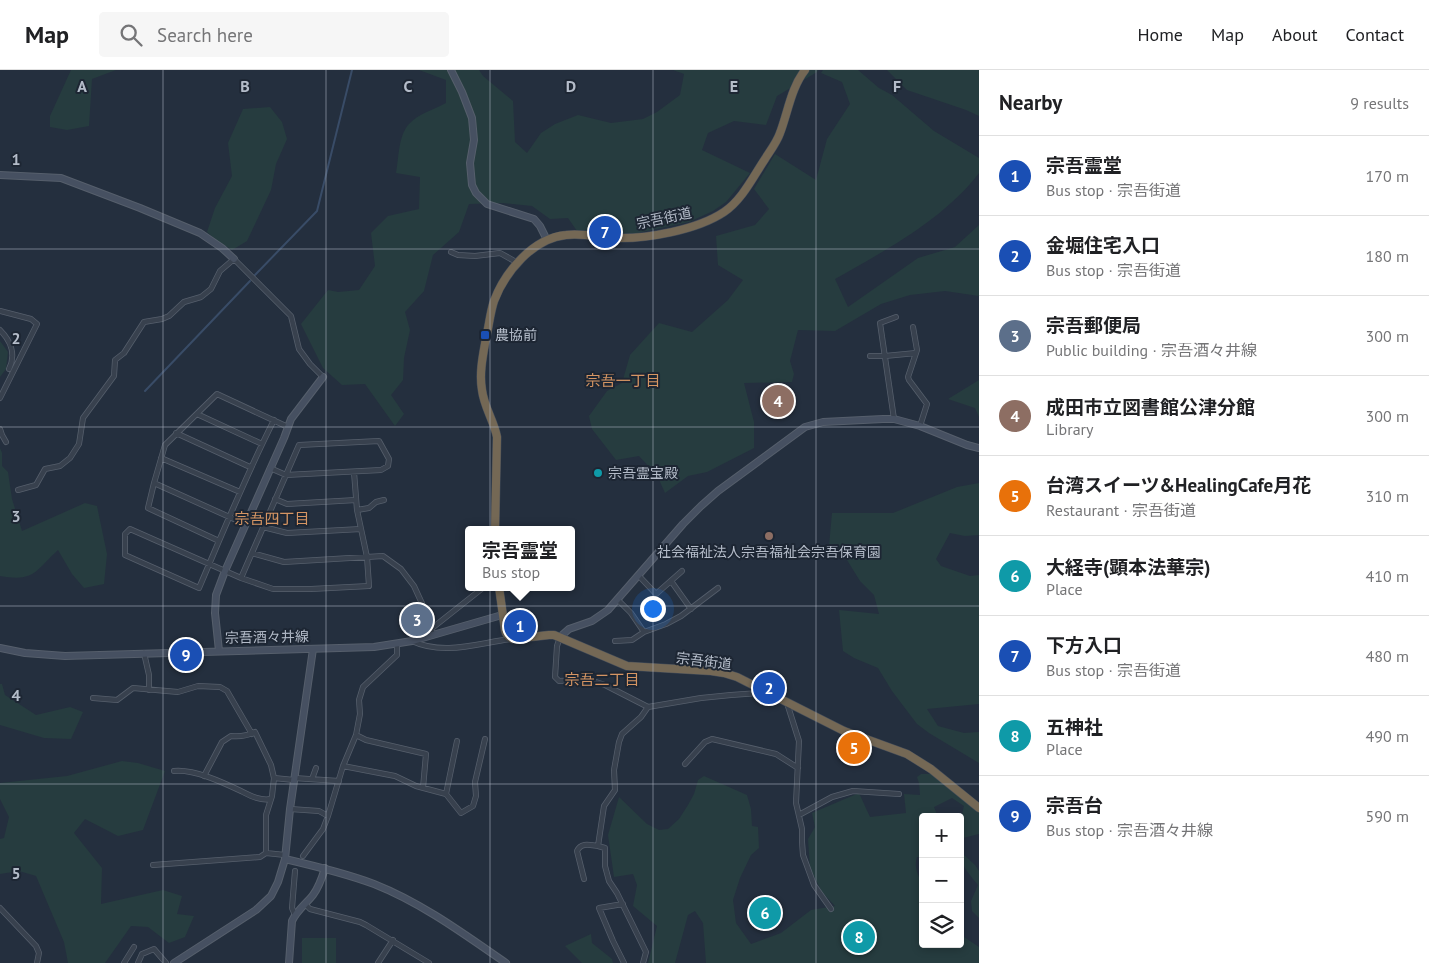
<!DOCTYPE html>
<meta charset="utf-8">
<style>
:root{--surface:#fff;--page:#f6f6f6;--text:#202124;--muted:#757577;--line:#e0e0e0;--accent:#506383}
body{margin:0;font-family:"PT Sans","Noto Sans JP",sans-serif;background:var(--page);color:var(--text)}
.controls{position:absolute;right:15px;bottom:15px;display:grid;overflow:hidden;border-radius:5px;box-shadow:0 2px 8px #0003}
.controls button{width:45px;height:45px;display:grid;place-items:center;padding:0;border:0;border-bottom:1px solid var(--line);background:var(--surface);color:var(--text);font:25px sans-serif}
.you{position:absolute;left:652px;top:538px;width:18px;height:18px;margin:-12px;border:4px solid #fff;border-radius:50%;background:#1a73e8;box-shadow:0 0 0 8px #1a73e833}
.badge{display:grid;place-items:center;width:32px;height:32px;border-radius:50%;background:var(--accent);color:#fff;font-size:16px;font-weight:700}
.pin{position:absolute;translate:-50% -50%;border:2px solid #fff;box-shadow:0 1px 5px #0006}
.popup{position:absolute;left:465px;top:456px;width:110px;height:65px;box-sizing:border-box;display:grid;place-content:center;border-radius:5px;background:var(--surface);filter:drop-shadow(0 1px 4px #0005);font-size:16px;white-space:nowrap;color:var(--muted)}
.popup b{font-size:19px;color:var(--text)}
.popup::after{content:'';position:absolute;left:50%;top:100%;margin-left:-10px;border:10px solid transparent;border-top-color:var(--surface)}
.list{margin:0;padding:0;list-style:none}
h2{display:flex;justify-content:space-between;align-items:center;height:65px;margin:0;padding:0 20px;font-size:21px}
h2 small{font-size:16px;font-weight:400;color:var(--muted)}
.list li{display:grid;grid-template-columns:32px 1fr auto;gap:15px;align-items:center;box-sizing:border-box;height:80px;padding:0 20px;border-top:1px solid var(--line)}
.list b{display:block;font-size:19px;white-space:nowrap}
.list p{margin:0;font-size:16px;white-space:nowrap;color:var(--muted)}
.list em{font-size:16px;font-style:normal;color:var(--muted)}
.icon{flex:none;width:28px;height:28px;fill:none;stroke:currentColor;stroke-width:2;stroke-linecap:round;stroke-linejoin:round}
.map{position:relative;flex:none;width:979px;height:893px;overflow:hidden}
header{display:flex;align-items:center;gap:30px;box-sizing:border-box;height:70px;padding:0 25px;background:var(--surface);border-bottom:1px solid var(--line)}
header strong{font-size:24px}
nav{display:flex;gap:28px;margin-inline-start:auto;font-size:18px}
.search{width:350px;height:45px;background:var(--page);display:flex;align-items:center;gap:12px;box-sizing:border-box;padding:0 18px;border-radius:5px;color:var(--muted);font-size:19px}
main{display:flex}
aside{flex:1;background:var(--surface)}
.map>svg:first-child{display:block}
.green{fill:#263c3f}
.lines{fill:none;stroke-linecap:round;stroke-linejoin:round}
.stream{stroke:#394c67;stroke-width:2}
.street-casing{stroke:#565f6c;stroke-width:6}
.secondary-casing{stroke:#565f6c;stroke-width:8}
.highway-casing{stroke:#434c59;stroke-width:9}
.street{stroke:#38414e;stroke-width:4.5}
.secondary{stroke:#465061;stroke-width:6}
.highway{stroke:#746855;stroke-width:8}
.grid{fill:none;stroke:#b4bcc9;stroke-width:1;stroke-opacity:0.55}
.transit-dot{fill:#1a4fb4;stroke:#1d2633;stroke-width:2}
.culture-dot{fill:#0f9aa8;stroke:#1d2633;stroke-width:2}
.education-dot{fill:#8d6e63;stroke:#1d2633;stroke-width:2}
.labels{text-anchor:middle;stroke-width:4;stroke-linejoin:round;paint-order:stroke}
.street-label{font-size:14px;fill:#b4bcc9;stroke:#1d2633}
.poi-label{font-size:14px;fill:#b4bcc9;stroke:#1d2633;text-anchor:start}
.neighbourhood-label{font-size:15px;fill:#d59563;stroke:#1d2633}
.grid-label{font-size:16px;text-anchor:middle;font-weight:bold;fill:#b4bcc9;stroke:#1d2633;stroke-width:4;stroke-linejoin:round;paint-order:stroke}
</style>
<header>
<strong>Map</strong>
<div class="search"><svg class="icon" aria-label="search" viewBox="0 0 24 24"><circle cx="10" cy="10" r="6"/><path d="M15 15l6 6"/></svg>Search here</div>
<nav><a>Home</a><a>Map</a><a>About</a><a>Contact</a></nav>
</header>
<main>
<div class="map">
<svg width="979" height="893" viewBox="0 0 979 893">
<rect width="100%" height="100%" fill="#242f3e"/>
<path class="green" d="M71,0H116L92,9L89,56L67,60L50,57V46Z
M419,0H479L483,6L513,31L515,72L527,83L541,63L555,54L578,45L611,53L643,49L657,42L680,25L684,4L673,0H818L817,2L777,26L766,55L734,51L708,63L702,80L750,103L726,132L713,141L689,152L633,164L577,161L568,148L550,149L532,136L503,133L469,134L459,162L433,185L424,221L405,242L410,260L404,288L403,310L391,325L404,344L395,356L365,314L342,315L323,298L301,254L328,220L338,222L359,220L375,196L371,163L388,146L419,139L420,107L396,103C399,88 398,66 409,54C418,44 435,39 446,33V10Z
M823,0H858L879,18L892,25L934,61L979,88V103C943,150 886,180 835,209L848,237L918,188L955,177L979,155V226L945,221L910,225L881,234L835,261L798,260L790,291L794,304L792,312L744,313L754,352V378L707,402L688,406L665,423L657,405L639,386L616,390L592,359L589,346L607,321L622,313L630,285L659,253L692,262L728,230L743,210L718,195L716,166L755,155L769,139L754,119L775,84L816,110L827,69L850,34L842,12L821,3Z
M887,0H979V46L966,40L907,20Z
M270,37L282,52L287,69L276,94L271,120L247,171L232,180L216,170L207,162L215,138L232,106L228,73L243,39Z
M0,271L8,282L6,299L0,307Z
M979,310V347L975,338L948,329Z
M0,378L2,383V396L8,402L12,429L22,461L85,433L97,436L107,484L104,514L84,518L72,504L58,480C35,501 35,512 0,506Z
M979,413V465L965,466L950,463L936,489L941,496L970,506L979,505V634L927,639L938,656L964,663L979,662V693L929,663L917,654L892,621L878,598L854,588L843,581L839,540L879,544L874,525L860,511L847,490L829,476L832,443H893L957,417Z
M0,614H2L5,625L36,645L70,637L83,642L71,669L44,668L0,655Z
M122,691L138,693L165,701L143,760L118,766L85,749L74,763L102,798L101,834L163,820L182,826L177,844L194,846L185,867L169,873L148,857L131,856L105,893H68L64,872L36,806L19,801L0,804V769L4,768L9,747L0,729V713L67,706Z
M921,704H932L979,742V764L963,768C959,757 961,747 964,736L952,728L934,737L938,747H923V787H917C914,795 917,806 923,813V874H960L961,865L979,877V893H706L703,853L695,841L688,845L675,893H648L657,856L633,836L637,815L633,804L614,807L608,765L619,727L647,754L659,760L668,759L679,749L688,735L694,724L698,710L704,706L747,725L751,739L752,756L758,757L759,778L751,785L740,808L733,830L736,853L751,874L781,863L811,840L835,836L822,822L810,798L808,769L815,757L812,743L859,723L870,747L906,743L904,724L920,725L919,713L917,707Z
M962,771L963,784L975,795L979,801V848L972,841L971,831L978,815C964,797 958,794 962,771Z
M591,864L592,873L612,889L613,893H582L565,876Z
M302,868H336V893H302Z"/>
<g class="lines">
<path class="stream" d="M255,205L317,141L352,0
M145,321L250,211"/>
<g class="street-casing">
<path id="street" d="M451,182L458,185L475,186L500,183L518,193
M0,241L31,249L37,254L0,328
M913,257L917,280L908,307L909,310L927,334L920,356
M0,260C11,271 16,285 9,299
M870,286H885L916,283
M197,344L262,374
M894,349L880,253L896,247
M274,350C246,405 223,462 199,518L125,485V464L130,459L241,508L273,519H311L369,516L367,487L357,440L354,402
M0,359L2,365L6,372
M176,363L250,397
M161,388L240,422
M154,413L245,454
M18,420L36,415L45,399L60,396L70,388L79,374L83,348L114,306L115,290L124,283L144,252L162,249L169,246L184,232L201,227L211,219L220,201L234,189L291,246L299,279L310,294L323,307
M275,429L287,434L356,430
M357,440L369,438L376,432L384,430
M263,457L287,463L361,459
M219,471L148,438L154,413L165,375L217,324L288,357
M252,483L284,492L383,486L401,499L414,516L425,540L433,565
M639,506L656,524L682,501
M241,508L299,375L379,371L389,389L388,396L381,400L286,405L270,398
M671,511L691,539
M618,530L631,543L644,562L666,554L681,546L718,518
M431,559L484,517
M560,567L557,576L555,607L559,611L582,610L596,612L605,615L648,637L701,628L731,625L759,623L762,620
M412,571C444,586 478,573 511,569
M615,571L632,570L644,562
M144,583L149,605V620
M93,628L117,630L133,618L178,622L198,616L220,617L227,621L252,664
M787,633L799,671L796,733L802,759V772L803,785L814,815L831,839
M356,665L366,670L426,684L423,718
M685,694L705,672L712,669L776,684L798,698
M343,696L395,706L416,716L446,724L461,743L473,736L476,726L475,712L485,669
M174,701C194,699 222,712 241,721C251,726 260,731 271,729
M204,706L222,672L231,666C240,667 247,666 255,662L271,695L274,708
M294,708L339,711
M312,709L316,698
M446,724L457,671
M290,739L319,741L328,746
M799,745L832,727L853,721L899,724
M285,785L266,783V745L272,726L274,708L294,710
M303,786L323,759L328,746L343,696L356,665L360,644L359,630L363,617L397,585V574
M153,795L260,787L266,783
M295,801L292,838L295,845
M584,809L577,781C581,772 590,775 598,776
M305,834L310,839L360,852L366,855L429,893
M623,834L599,838L613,871L624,893
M0,838L36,876L39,883L37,893
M124,893L134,877
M138,893L142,884L154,879L166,893
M378,893L393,870
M643,893L646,882L617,823L609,811L605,796V778L598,776L604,736L615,720L614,700L619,672L622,664L641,647L648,637"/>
</g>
<g class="secondary-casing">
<path id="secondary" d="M451,0L462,22L472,48L474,70L470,93L472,115L476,123L487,134L534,149L540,156L547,170
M0,105L61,108L140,138L200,163L222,178L234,189
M560,567L569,559L592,551L608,540L683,454L701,436L718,421L805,357L823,352L883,349H894L920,356L967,375L979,378
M0,578L25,583L65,586L374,577L412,571L502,545
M219,581L215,543L216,525L225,501L284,368L291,349L323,307
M285,789C315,796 345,803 374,814C422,833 464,864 506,893
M174,893L256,840L271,826L278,812L285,789L290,739L313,579
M289,893L292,851C297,840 306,834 313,825C319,817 322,808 325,798"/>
</g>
<g class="highway-casing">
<path id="highway" d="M495,460L497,367C494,351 484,337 482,320C479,303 483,285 486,268C489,256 490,243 494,231C505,202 533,168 566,165C582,163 599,167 615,168C647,169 697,160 724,142C742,130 753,107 765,89C770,81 777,72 780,63C788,42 791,18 805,0
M499,517L505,560C506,565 508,567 513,569L549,565H554L627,596L711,601L724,603L737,607L844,661L907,684L931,699L979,738"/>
</g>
<use href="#street" class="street"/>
<use href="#secondary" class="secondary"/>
<use href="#highway" class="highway"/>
</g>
<path class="grid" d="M163,0V893M326,0V893M490,0V893M653,0V893M816,0V893M0,179H979M0,357H979M0,536H979M0,714H979"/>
<rect class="transit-dot" x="480" y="260" width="10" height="10" rx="2.5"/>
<circle class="culture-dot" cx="598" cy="403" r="5"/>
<circle class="education-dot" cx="769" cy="466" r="5"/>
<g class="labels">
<g class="street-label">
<text transform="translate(664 148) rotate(-12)" y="5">宗吾街道</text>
<text transform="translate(267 567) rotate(-1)" y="5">宗吾酒々井線</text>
<text transform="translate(704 591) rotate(7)" y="5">宗吾街道</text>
</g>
<g class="poi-label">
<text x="495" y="270">農協前</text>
<text x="608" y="408">宗吾霊宝殿</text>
<text x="769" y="487" text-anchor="middle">社会福祉法人宗吾福祉会宗吾保育園</text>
</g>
<g class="neighbourhood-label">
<text x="623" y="316">宗吾一丁目</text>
<text x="272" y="454">宗吾四丁目</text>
<text x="602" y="615">宗吾二丁目</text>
</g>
</g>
<g class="grid-label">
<text x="82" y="22">A</text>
<text x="245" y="22">B</text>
<text x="408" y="22">C</text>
<text x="571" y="22">D</text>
<text x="734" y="22">E</text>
<text x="897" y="22">F</text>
<text x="16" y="95">1</text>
<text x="16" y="274">2</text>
<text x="16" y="452">3</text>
<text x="16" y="631">4</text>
<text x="16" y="809">5</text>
</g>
</svg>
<div class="controls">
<button>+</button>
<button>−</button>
<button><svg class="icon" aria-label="layers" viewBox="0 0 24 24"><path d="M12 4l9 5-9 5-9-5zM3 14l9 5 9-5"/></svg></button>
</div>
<div class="you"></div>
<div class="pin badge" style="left:520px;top:556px;background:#1a4fb4">1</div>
<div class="popup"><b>宗吾霊堂</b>Bus stop</div>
<div class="pin badge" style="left:769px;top:618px;background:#1a4fb4">2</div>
<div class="pin badge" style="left:417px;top:550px;background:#5c6f8a">3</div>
<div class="pin badge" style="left:778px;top:331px;background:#8d6e63">4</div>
<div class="pin badge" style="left:854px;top:678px;background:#e8710a">5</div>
<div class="pin badge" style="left:765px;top:843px;background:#0f9aa8">6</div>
<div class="pin badge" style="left:605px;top:162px;background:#1a4fb4">7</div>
<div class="pin badge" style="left:859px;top:867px;background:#0f9aa8">8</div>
<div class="pin badge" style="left:186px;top:585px;background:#1a4fb4">9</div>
</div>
<aside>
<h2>Nearby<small>9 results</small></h2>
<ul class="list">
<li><span class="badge" style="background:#1a4fb4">1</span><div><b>宗吾霊堂</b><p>Bus stop · 宗吾街道</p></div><em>170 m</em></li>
<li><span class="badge" style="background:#1a4fb4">2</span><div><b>金堀住宅入口</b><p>Bus stop · 宗吾街道</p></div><em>180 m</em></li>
<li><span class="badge" style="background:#5c6f8a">3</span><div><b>宗吾郵便局</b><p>Public building · 宗吾酒々井線</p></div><em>300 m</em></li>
<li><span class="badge" style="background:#8d6e63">4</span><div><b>成田市立図書館公津分館</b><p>Library</p></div><em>300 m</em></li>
<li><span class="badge" style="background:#e8710a">5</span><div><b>台湾スイーツ&amp;HealingCafe月花</b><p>Restaurant · 宗吾街道</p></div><em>310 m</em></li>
<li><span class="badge" style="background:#0f9aa8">6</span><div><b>大経寺(顕本法華宗)</b><p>Place</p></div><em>410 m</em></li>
<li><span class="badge" style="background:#1a4fb4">7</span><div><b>下方入口</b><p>Bus stop · 宗吾街道</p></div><em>480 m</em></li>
<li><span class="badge" style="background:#0f9aa8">8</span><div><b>五神社</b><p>Place</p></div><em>490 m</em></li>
<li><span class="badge" style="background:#1a4fb4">9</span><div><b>宗吾台</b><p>Bus stop · 宗吾酒々井線</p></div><em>590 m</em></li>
</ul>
</aside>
</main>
